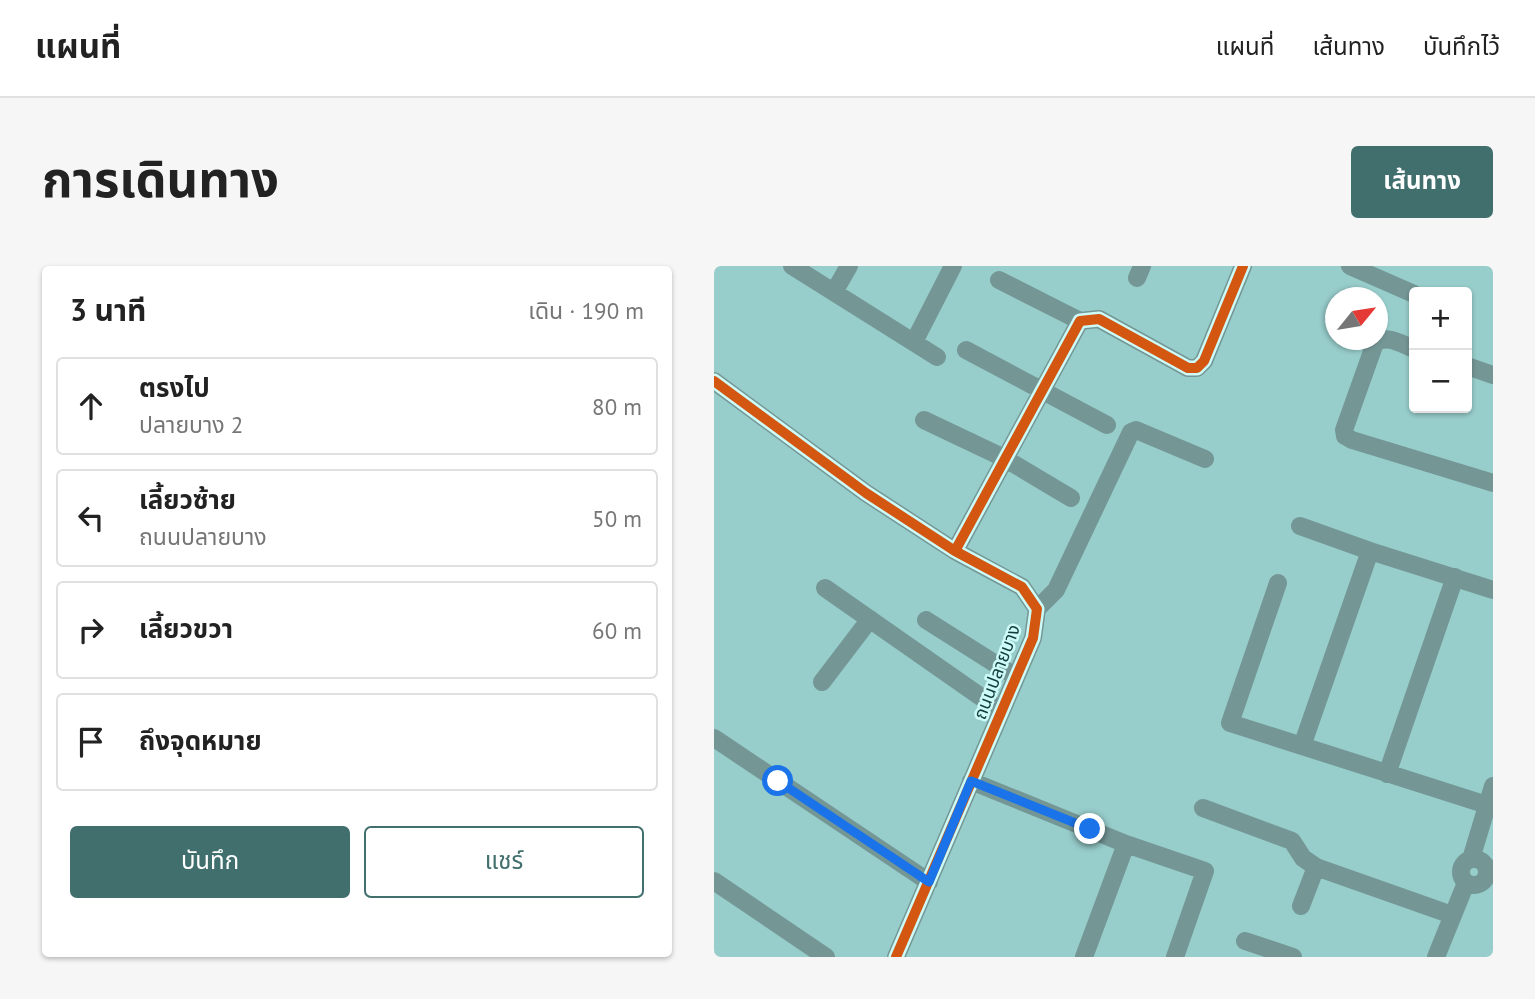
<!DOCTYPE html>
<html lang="th">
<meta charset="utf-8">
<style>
:root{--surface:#fff;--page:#f6f6f6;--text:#222;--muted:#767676;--line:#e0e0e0;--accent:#416f6e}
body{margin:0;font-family:"PT Sans","Noto Sans Thai",sans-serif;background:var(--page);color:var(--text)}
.controls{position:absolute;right:21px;top:21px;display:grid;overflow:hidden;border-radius:7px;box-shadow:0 2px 5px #0004}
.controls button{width:63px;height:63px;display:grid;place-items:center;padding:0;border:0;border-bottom:2px solid var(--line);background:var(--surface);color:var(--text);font:35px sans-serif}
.compass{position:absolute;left:611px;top:21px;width:63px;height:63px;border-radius:50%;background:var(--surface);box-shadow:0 2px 5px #0004;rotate:60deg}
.stop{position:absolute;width:21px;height:21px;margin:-16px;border:5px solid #1a73e8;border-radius:50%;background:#fff}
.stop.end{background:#1a73e8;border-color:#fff;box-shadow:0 2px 7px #0008}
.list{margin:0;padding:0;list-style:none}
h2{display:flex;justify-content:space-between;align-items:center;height:91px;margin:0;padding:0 28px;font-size:30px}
h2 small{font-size:23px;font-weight:400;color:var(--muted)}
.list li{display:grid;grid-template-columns:46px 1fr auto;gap:21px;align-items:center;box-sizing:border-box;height:98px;margin:0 14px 14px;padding:0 14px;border:2px solid var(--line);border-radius:7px}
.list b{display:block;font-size:26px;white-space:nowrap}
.list p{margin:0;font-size:23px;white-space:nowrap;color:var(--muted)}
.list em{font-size:23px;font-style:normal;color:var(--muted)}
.actions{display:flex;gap:14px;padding:21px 28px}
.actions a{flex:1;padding:16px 0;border:2px solid var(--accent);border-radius:7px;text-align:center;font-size:24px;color:var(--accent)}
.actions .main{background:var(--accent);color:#fff}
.icon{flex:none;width:38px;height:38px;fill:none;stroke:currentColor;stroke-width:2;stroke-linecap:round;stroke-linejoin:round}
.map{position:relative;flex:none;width:779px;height:691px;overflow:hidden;border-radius:7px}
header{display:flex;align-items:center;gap:42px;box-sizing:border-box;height:98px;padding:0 35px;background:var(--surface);border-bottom:2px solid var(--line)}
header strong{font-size:33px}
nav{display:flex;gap:38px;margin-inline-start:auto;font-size:24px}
.intro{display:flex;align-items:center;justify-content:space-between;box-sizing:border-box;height:168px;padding:0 42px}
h1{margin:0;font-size:49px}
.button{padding:18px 32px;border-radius:7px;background:var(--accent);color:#fff;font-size:24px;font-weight:700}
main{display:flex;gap:42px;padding:0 42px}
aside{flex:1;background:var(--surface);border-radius:7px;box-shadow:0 2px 5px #0004}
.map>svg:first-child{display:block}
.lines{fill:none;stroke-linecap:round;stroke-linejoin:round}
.minor{stroke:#749796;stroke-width:18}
.cycleway-casing{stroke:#cdfbf8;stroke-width:15}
.cycleway{stroke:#d35611;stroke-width:10}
.route{stroke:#1a73e8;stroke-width:9}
.labels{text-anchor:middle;stroke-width:5;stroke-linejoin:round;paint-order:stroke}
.street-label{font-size:18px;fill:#123d3c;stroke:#cdfbf8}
</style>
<header>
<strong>แผนที่</strong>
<nav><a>แผนที่</a><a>เส้นทาง</a><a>บันทึกไว้</a></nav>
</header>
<div class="intro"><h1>การเดินทาง</h1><a class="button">เส้นทาง</a></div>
<main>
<aside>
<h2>3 นาที<small>เดิน · 190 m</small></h2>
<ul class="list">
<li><svg class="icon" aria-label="ahead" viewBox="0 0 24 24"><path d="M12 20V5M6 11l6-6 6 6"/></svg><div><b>ตรงไป</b><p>ปลายบาง 2</p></div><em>80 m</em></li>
<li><svg class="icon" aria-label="left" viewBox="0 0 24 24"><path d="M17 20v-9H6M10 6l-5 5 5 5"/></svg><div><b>เลี้ยวซ้าย</b><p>ถนนปลายบาง</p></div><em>50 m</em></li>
<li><svg class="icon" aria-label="right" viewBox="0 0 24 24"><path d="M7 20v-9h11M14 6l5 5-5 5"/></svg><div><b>เลี้ยวขวา</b></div><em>60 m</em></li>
<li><svg class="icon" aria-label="arrive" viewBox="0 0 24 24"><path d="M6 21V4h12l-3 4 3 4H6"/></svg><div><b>ถึงจุดหมาย</b></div></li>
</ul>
<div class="actions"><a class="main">บันทึก</a><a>แชร์</a></div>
</aside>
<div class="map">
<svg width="779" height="691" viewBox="0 0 779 691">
<rect width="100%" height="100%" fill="#97cdcb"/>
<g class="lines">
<path class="minor" d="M78,0L223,91
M636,0L700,28
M423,12L428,0
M285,14L366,55
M120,26L135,0
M200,76L239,0
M700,83C688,78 672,68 661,77L630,164L631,170L638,174L779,217
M252,84L393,159
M753,100L779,109
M0,115L152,227L241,285L308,321L323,343L319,372L182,691
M210,154L290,192L357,232
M586,260L656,285L779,324
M241,285L366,55L385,53L474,102H483L490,95L529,0
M564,317L516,457L773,539
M111,322L287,445
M323,343L342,324L417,166L422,164L491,193
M212,354L302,411
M108,416L156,353
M0,472L215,616
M588,480L656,285
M673,508L741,311
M257,515L412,578L491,605L461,691
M489,542L578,575L589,592L602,601L738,649
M747 606a13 13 0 1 1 26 0a13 13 0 1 1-26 0Z
M757,593L779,520
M0,615L112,691
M587,640L602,601
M531,675L579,691
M370,691L412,578
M722,691L752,617"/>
<g class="cycleway-casing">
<path id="cycleway" d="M0,115L152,227L241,285L308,321L323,343L319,372L182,691
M241,285L366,55L385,53L474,102H483L490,95L529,0"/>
</g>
<use href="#cycleway" class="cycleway"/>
</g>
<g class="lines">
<path class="route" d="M64,515L215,616L257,515L376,563"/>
</g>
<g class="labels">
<g class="street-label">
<text transform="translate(283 406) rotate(-69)" y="6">ถนนปลายบาง</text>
</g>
</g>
</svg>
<div class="controls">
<button>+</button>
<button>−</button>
</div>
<svg class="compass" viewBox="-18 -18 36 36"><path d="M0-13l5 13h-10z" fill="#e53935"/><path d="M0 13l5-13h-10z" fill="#767676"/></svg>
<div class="stop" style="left:64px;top:515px"></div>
<div class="stop end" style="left:376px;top:563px"></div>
</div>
</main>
